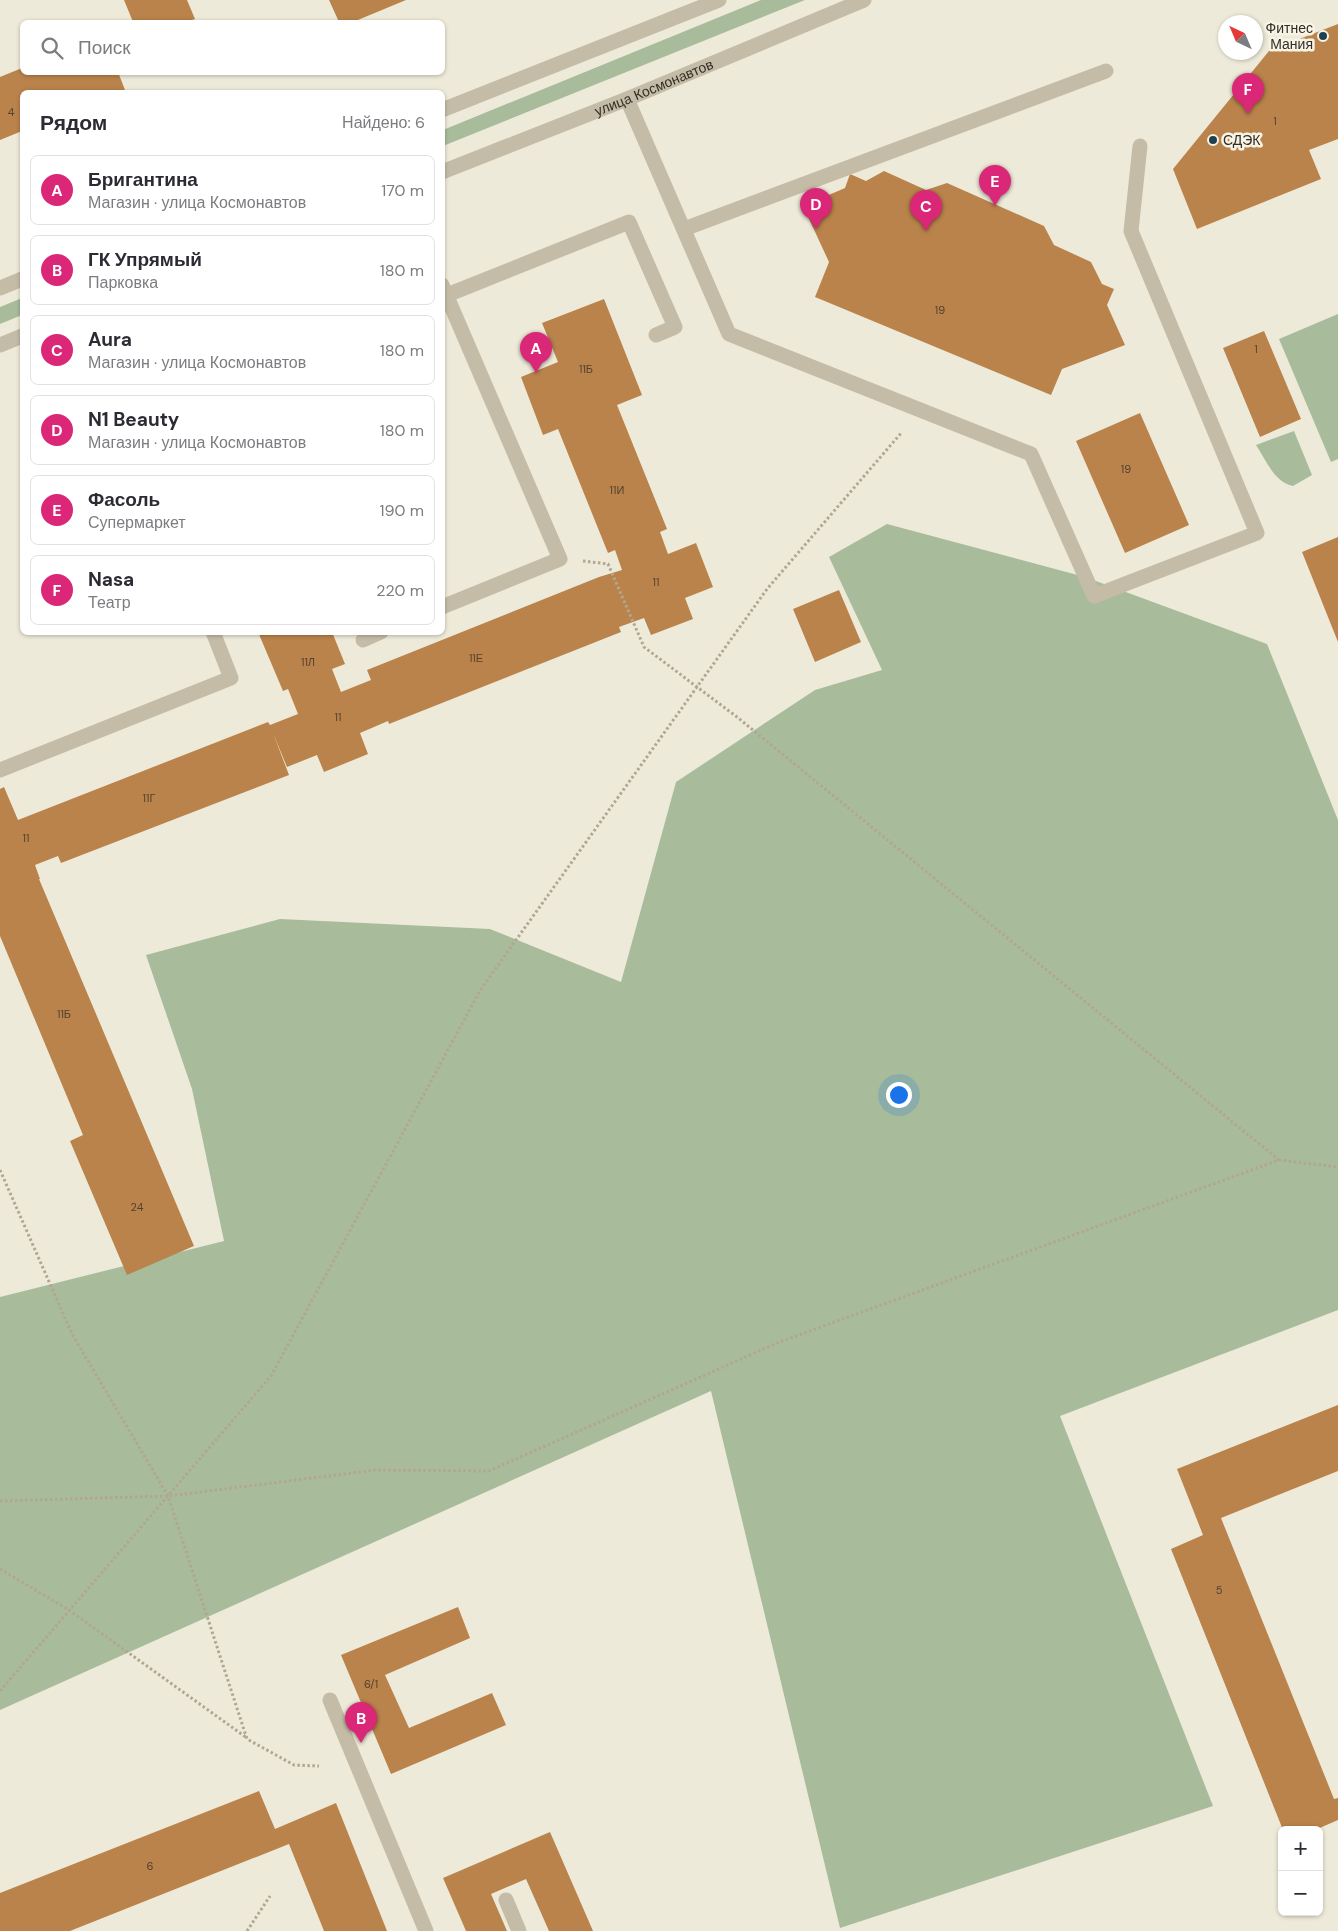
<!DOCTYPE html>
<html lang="ru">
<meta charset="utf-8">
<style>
:root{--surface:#fff;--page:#f2f2f3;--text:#2b2b33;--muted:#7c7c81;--line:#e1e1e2;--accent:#db2777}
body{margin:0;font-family:"DM Sans",sans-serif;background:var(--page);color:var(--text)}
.controls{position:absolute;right:15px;bottom:15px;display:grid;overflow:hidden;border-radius:8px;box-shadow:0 1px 4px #0004}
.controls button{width:45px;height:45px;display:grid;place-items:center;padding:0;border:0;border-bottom:1px solid var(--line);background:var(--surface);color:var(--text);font:25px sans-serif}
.compass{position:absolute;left:1218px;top:15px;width:45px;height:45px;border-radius:50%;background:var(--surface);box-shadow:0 1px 4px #0004;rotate:316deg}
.you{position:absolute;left:898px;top:1094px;width:18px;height:18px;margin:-12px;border:4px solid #fff;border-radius:50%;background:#1a73e8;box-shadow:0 0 0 8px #1a73e833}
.badge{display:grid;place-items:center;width:32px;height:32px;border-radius:50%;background:var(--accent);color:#fff;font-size:16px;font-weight:700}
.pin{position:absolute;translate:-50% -41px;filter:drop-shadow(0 1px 2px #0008)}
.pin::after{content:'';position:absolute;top:26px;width:18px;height:15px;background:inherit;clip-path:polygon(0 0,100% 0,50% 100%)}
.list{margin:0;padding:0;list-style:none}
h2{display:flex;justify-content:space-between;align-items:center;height:65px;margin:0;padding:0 20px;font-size:21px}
h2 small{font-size:16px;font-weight:400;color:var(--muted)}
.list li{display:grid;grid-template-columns:32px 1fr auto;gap:15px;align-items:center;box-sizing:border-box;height:70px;margin:0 10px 10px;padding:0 10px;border:1px solid var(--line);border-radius:8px}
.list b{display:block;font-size:19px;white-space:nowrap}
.list p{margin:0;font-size:16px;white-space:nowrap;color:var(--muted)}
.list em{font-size:16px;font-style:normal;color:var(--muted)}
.icon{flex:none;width:28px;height:28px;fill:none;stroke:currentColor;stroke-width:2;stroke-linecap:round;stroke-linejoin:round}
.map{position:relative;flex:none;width:1338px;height:1931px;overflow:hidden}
.search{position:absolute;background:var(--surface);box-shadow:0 1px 4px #0004;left:20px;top:20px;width:425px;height:55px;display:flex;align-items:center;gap:12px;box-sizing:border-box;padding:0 18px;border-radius:8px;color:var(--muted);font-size:19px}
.panel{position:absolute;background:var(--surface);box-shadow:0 1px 4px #0004;left:20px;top:90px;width:425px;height:545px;border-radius:8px}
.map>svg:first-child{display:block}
.green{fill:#a8bc9b}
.building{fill:#ba834b}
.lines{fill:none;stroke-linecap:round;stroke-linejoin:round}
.path{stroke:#b1a791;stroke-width:3;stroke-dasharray:2.5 2.5;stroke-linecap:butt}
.minor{stroke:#c5bca7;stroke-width:15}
.poi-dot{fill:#20404f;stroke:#f7f3e5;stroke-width:2}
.labels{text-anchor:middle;stroke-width:5;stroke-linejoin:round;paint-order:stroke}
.number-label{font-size:11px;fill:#54422f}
.poi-label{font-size:14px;fill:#322d26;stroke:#f7f3e5;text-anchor:end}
.street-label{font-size:14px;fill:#322d26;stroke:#f7f3e5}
</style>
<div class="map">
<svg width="1338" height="1931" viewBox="0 0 1338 1931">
<rect width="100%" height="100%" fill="#eeead9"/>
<path class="green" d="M761,0H805L443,146V130Z
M22,298V315L0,324V307Z
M1338,314V459L1331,462L1279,339Z
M1294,431L1312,475L1293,486C1274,482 1266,460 1256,445Z
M887,524L1085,577L1267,644L1338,820V1310L1060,1416L1213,1806L840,1928L711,1391L0,1710V1297L224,1241L192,1089L146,955L280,919L490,929L621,982L676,782L815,690L882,670L829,557Z"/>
<path class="building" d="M124,0H187L195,19L186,22H133Z
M329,0H406L353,22H339Z
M1338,24V139L1309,150L1321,179L1197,229L1173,169L1269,51Z
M22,68V72H118L125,90L118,92H22V131L0,140V77Z
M884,171L926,190L947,183L1044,226L1054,245L1091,262L1102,284L1114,289L1107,305L1125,345L1062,369L1051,395L815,297L829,262L803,206L845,188L850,174L866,181Z
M604,299L642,395L617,405L667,529L660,532L668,554L696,543L713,587L685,598L693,619L651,635L644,618L619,627L621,632L389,724L388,721L360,733L368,754L324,772L317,755L287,767L273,733L289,775L61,863L58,856L35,865L40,879H39L194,1246L127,1275L70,1141L83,1135L0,936V896L25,886L0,896V789L4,787L18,820L268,722L270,725L298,714L288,689L283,691L258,632H332L345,664L332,669L341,692L371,680L367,670L599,577L622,570L615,550L608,553L558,429L543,435L521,377L558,362L542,323Z
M1264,331L1301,419L1260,437L1223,348Z
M1140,413L1189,525L1125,553L1076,441Z
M1338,537V642L1302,552Z
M839,590L861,642L815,662L793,609Z
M1338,1405V1471L1221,1518L1334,1799L1338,1798V1820L1315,1830H1283L1171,1549L1203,1535L1177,1469Z
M458,1607L470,1638L385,1675L409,1728L492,1693L506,1725L391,1774L341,1655Z
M259,1791L275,1829L336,1803L387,1931H324L289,1844L70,1931H0V1893Z
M550,1832L593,1931H549L526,1879L491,1894L507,1931H466L443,1878Z"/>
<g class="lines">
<path class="path" d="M583,561L608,564L644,647L737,717L1279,1160
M0,1170L72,1334L168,1496L247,1739L294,1765L319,1766
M0,1501L168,1496L376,1470L489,1471L777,1343L1279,1160L1338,1167
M0,1569L69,1610L247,1738
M0,1691L271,1376L481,989L767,589L902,432
M247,1931L270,1896"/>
<g class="minor">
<path d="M627,99L729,334L1031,454L1094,596L1257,533L1131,231L1140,146"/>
<path d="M442,110L719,0"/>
<path id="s1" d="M442,172L627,99L864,0"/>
<path d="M684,229L1106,71"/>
<path d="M442,285L560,559L442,607"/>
<path d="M0,288L22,279"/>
<path d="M447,295L629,222L675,327L656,335"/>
<path d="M0,345L22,336"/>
<path d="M363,640L381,632"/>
<path d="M0,770L231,678L213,632"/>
<path d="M330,1700L426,1931"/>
<path d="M506,1900L519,1931"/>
</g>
</g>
<g class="poi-dot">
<circle cx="1323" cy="36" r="5"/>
<circle cx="1213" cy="140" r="5"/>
</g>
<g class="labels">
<g class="number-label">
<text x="11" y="116">4</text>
<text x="1275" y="125">1</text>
<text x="940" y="314">19</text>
<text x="1256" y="353">1</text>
<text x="586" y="373">11Б</text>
<text x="1126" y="473">19</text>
<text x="617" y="494">11И</text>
<text x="656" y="586">11</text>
<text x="476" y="662">11Е</text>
<text x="308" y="666">11Л</text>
<text x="338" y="721">11</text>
<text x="149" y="802">11Г</text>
<text x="26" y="842">11</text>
<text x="64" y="1018">11Б</text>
<text x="137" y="1211">24</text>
<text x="1219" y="1594">5</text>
<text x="371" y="1688">6/1</text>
<text x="150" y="1870">6</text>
</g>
<g class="poi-label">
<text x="1313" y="33">Фитнес<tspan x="1313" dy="16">Мания</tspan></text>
<text x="1223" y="145" text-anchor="start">СДЭК</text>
</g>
<g class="street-label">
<text dy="5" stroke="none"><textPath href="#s1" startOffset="228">улица Космонавтов</textPath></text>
</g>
</g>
</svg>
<div class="controls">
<button>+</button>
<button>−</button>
</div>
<svg class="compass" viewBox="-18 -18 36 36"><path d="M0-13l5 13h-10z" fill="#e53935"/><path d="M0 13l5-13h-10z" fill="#7c7c81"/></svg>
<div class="you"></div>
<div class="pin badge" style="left:536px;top:373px">A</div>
<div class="pin badge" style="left:361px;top:1743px">B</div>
<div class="pin badge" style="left:926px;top:231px">C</div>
<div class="pin badge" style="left:816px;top:229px">D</div>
<div class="pin badge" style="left:995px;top:206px">E</div>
<div class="pin badge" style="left:1248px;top:114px">F</div>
<div class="search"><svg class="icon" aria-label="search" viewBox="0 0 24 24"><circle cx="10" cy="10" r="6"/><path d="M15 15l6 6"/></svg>Поиск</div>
<section class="panel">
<h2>Рядом<small>Найдено: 6</small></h2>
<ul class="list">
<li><span class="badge">A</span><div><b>Бригантина</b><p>Магазин · улица Космонавтов</p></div><em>170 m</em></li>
<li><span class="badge">B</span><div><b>ГК Упрямый</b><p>Парковка</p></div><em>180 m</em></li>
<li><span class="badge">C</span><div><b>Aura</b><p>Магазин · улица Космонавтов</p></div><em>180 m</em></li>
<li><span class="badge">D</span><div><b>N1 Beauty</b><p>Магазин · улица Космонавтов</p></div><em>180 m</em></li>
<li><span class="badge">E</span><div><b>Фасоль</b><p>Супермаркет</p></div><em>190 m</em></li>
<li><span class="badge">F</span><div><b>Nasa</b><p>Театр</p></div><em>220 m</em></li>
</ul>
</section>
</div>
